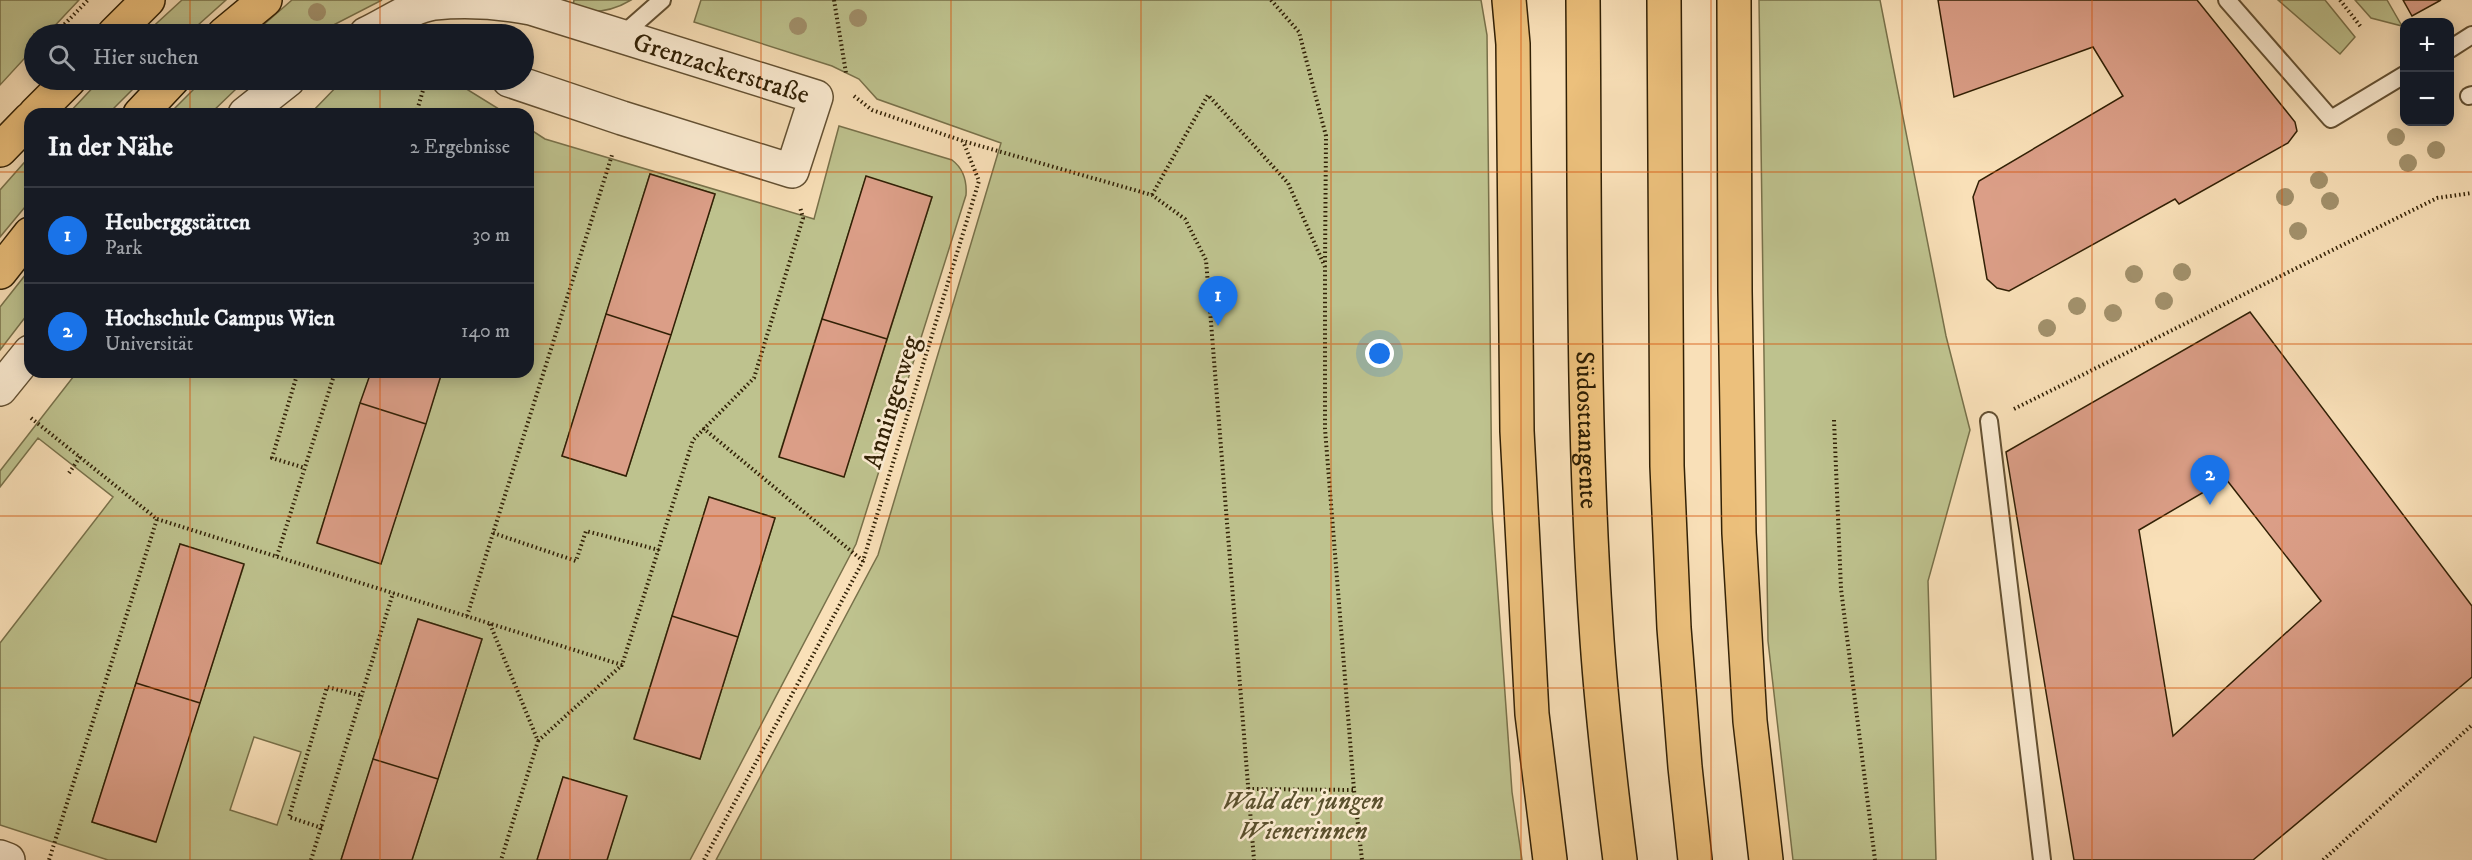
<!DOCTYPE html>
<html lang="de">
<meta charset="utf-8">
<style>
:root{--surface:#171b24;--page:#20242c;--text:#f1f3f6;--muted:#9ea1a6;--line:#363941;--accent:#1a73e8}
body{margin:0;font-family:"IM FELL DW Pica",serif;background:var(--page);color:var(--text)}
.controls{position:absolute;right:18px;top:18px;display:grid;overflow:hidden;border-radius:12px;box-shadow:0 3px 15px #0003}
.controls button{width:54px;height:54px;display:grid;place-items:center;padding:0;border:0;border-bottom:2px solid var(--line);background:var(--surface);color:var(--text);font:30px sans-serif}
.you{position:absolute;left:1380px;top:354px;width:21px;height:21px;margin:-15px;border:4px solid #fff;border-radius:50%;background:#1a73e8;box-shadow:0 0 0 9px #1a73e833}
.badge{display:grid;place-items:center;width:39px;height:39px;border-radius:50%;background:var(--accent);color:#fff;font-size:20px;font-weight:700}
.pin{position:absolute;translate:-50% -50px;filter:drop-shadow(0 2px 3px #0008)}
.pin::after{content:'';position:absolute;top:32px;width:21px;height:18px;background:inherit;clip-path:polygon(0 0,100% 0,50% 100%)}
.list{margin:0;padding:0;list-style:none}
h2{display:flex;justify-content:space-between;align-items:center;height:78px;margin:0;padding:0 24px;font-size:26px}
h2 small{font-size:20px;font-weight:400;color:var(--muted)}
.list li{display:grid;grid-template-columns:39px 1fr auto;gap:18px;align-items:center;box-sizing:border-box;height:96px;padding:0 24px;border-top:2px solid var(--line)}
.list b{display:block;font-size:22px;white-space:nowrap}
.list p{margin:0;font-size:20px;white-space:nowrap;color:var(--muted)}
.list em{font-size:20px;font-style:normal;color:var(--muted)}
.icon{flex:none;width:33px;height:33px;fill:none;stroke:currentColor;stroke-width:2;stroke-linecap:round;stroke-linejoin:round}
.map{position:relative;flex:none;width:2472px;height:860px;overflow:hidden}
.search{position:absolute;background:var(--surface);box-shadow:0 3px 15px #0003;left:24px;top:24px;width:510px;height:66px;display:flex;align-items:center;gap:15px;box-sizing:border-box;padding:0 21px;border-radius:33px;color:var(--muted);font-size:22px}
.panel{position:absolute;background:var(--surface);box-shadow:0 3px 15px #0003;left:24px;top:108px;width:510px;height:270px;border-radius:18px}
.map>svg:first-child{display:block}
.green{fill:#bec28e;stroke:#78714a;stroke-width:1.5;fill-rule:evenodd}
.building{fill:#db9e87;stroke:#312005;stroke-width:1.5;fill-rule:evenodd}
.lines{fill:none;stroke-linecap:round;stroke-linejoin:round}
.service-casing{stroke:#635032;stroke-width:20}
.minor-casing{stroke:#635032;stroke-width:36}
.primary-casing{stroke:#312005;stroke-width:36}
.motorway-casing{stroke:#312005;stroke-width:36}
.path{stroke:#312005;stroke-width:4;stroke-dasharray:1.5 3;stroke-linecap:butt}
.service{stroke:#fbebd1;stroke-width:16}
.minor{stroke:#fbebd1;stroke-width:33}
.primary{stroke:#ecc07c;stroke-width:33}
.motorway{stroke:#ecc07c;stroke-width:33}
.tree{fill:#a2916c}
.grid{fill:none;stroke:#d6530b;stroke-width:1.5;stroke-opacity:0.55}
.labels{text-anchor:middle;stroke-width:5;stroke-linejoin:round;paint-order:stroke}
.street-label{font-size:26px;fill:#312005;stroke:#fbebd1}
.park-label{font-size:26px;font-style:italic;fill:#5b512e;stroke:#fbebd1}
</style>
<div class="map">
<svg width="2472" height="860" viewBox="0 0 2472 860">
<rect width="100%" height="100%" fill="#f9e0b8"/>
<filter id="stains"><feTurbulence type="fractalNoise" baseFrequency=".00333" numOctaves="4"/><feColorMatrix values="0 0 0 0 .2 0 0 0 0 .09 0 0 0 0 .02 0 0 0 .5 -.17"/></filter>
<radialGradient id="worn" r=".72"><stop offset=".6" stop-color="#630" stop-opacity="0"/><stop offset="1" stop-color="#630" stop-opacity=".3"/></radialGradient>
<path class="green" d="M0,0H79L47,34H34V48L0,85Z
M182,0H226L188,34H145Z
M292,0H382L316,34H253Z
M574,0H631C613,11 593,14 572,10Z
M701,0H1481L1487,35L1492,510L1512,792L1522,860H716L878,555L1001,143L877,99L859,79L832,66L694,22Z
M1759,0H1880L1946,336L1970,430L1928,581L1936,860H1793L1768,641Z
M2278,0H2325L2355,37L2340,54Z
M2355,0H2387L2402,26L2371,18Z
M100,80H142L108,114H68Z
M203,80H250L236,89L210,114H169Z
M343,80H452L507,114H463L454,111L452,114H310Z
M839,126L952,160C964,169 967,181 966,195L856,544L690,860H607L626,797L563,777L537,860H412L482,639L418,619L341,860H108L0,825V643L113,497L38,438L0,487V471L77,372H371L317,542L381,563L442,372H528V128L545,139L814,219ZM650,174L715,194L626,476L562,456ZM866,177L932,197L844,476L779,456ZM709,497L775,518L700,759L634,738ZM180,544L244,565L155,842L92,822ZM254,737L301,752L277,825L230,810Z
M30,156V201L0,237V190Z
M30,269V311L0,350V307Z"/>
<path class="building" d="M1938,0H2197L2295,122L2297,131L2288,143L2179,204L2175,199L2009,291L1997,288L1987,279L1973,197L1979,181L2123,96L2093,47L1954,97Z
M2403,0H2441L2412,16Z
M650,174L715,194L671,335L606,314Z
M866,176L932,197L887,339L822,319Z
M2250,312L2472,606V677L2253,860H2074L2006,452ZM2226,479L2321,601L2173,736L2139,530Z
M606,314L671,335L626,476L562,456Z
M822,319L887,339L844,477L779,457Z
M371,372H442L426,424L360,403Z
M360,403L426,424L381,564L317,543Z
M709,497L775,518L738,637L672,616Z
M180,544L244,564L200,703L136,683Z
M672,616L738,637L700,759L634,739Z
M418,619L482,639L438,779L373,759Z
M136,683L200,703L156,842L92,822Z
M373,759L438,779L412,860H341Z
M563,777L627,796L607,860H537Z"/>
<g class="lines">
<g class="service-casing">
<path id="service" d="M2227,0L2331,119L2404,75
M620,37L662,0
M2450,49L2472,35
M2469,96L2472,95
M1989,421L2042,860"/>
</g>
<g class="minor-casing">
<g id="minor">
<path id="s1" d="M366,34C388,24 410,7 434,3C465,0 500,2 531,8L816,97L792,171L622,118L509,80"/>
<path d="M245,114L288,80"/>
<path d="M0,389L30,352"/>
<path d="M0,857L8,860"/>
</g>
</g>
<g class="primary-casing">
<path id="primary" d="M114,34L148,0
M224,34L265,0
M35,114L69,80
M140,114L172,80
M0,150L30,119
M0,272L30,234"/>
</g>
<g class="motorway-casing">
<g id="motorway">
<path d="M1509,0L1513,44L1517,431L1532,714L1550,860"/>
<path id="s2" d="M1583,0C1585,208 1582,418 1596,625C1601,704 1610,782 1620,860"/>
<path d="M1664,0L1667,466L1674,628L1685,767L1695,860"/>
<path d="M1734,0L1735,291L1739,533L1750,721L1766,860"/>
</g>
</g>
<path class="path" d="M834,0L846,73
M1271,0L1299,32L1326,136L1325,263
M2340,0L2361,27
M55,34L88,0
M854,96L872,110L963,141L1152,195L1185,219L1206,260L1254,860
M416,114L424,87
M1152,195L1208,95L1288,183L1325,267V429L1354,790L1362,860
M297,375L272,458L305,468
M2014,409L2437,198L2472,193
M31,418L157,519L49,860
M1834,420L1841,589L1875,860
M703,428L863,561
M69,473L80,457
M157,519L622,665L693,440L754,378L803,218L800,207
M493,533L576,561L586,531L659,550
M277,556L335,372
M467,616L612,155
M490,624L538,741L501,860
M538,741L622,665
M1248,789L1354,790
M322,828L289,817L327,687L363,696
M311,860L393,593
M704,860L863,561L979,181L963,141
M2323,860L2472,725"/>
<use href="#service" class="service"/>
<use href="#minor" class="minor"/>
<use href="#primary" class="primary"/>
<use href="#motorway" class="motorway"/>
</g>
<g class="tree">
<circle cx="317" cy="12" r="9"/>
<circle cx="858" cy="18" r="9"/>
<circle cx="798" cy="26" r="9"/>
<circle cx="2396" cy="137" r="9"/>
<circle cx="2436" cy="150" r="9"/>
<circle cx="2408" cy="163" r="9"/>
<circle cx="2319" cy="180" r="9"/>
<circle cx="2285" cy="197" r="9"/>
<circle cx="2330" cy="201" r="9"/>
<circle cx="2298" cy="231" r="9"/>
<circle cx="2182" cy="272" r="9"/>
<circle cx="2134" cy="274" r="9"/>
<circle cx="2164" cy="301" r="9"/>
<circle cx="2077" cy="306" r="9"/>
<circle cx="2113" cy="313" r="9"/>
<circle cx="2047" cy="328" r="9"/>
</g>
<path class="grid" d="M190,0V34M380,0V34M570,0V860M761,0V860M951,0V860M1141,0V860M1331,0V860M1521,0V860M1711,0V860M1902,0V860M2092,0V860M2282,0V860M190,80V114M380,80V114M0,172H30M528,172H2472M0,344H30M528,344H2472M190,372V860M380,372V860M0,516H2472M0,688H2472"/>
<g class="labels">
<g class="street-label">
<text dy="9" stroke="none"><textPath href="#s1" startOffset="372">Grenzackerstraße</textPath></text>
<text transform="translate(891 402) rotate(-73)" y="9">Anningerweg</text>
<text dy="9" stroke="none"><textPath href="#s2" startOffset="430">Südosttangente</textPath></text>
</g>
<g class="park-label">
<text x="1303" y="809">Wald der jungen<tspan x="1303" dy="30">Wienerinnen</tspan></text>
</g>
</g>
<rect width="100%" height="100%" filter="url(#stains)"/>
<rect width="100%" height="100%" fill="url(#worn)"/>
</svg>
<div class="controls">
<button>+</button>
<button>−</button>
</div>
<div class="you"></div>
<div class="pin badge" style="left:1218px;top:326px">1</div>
<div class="pin badge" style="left:2210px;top:505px">2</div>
<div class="search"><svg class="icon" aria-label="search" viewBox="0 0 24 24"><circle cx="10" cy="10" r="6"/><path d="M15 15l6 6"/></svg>Hier suchen</div>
<section class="panel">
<h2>In der Nähe<small>2 Ergebnisse</small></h2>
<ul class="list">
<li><span class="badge">1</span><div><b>Heuberggstätten</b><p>Park</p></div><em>30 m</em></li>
<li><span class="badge">2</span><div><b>Hochschule Campus Wien</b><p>Universität</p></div><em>140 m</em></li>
</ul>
</section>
</div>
